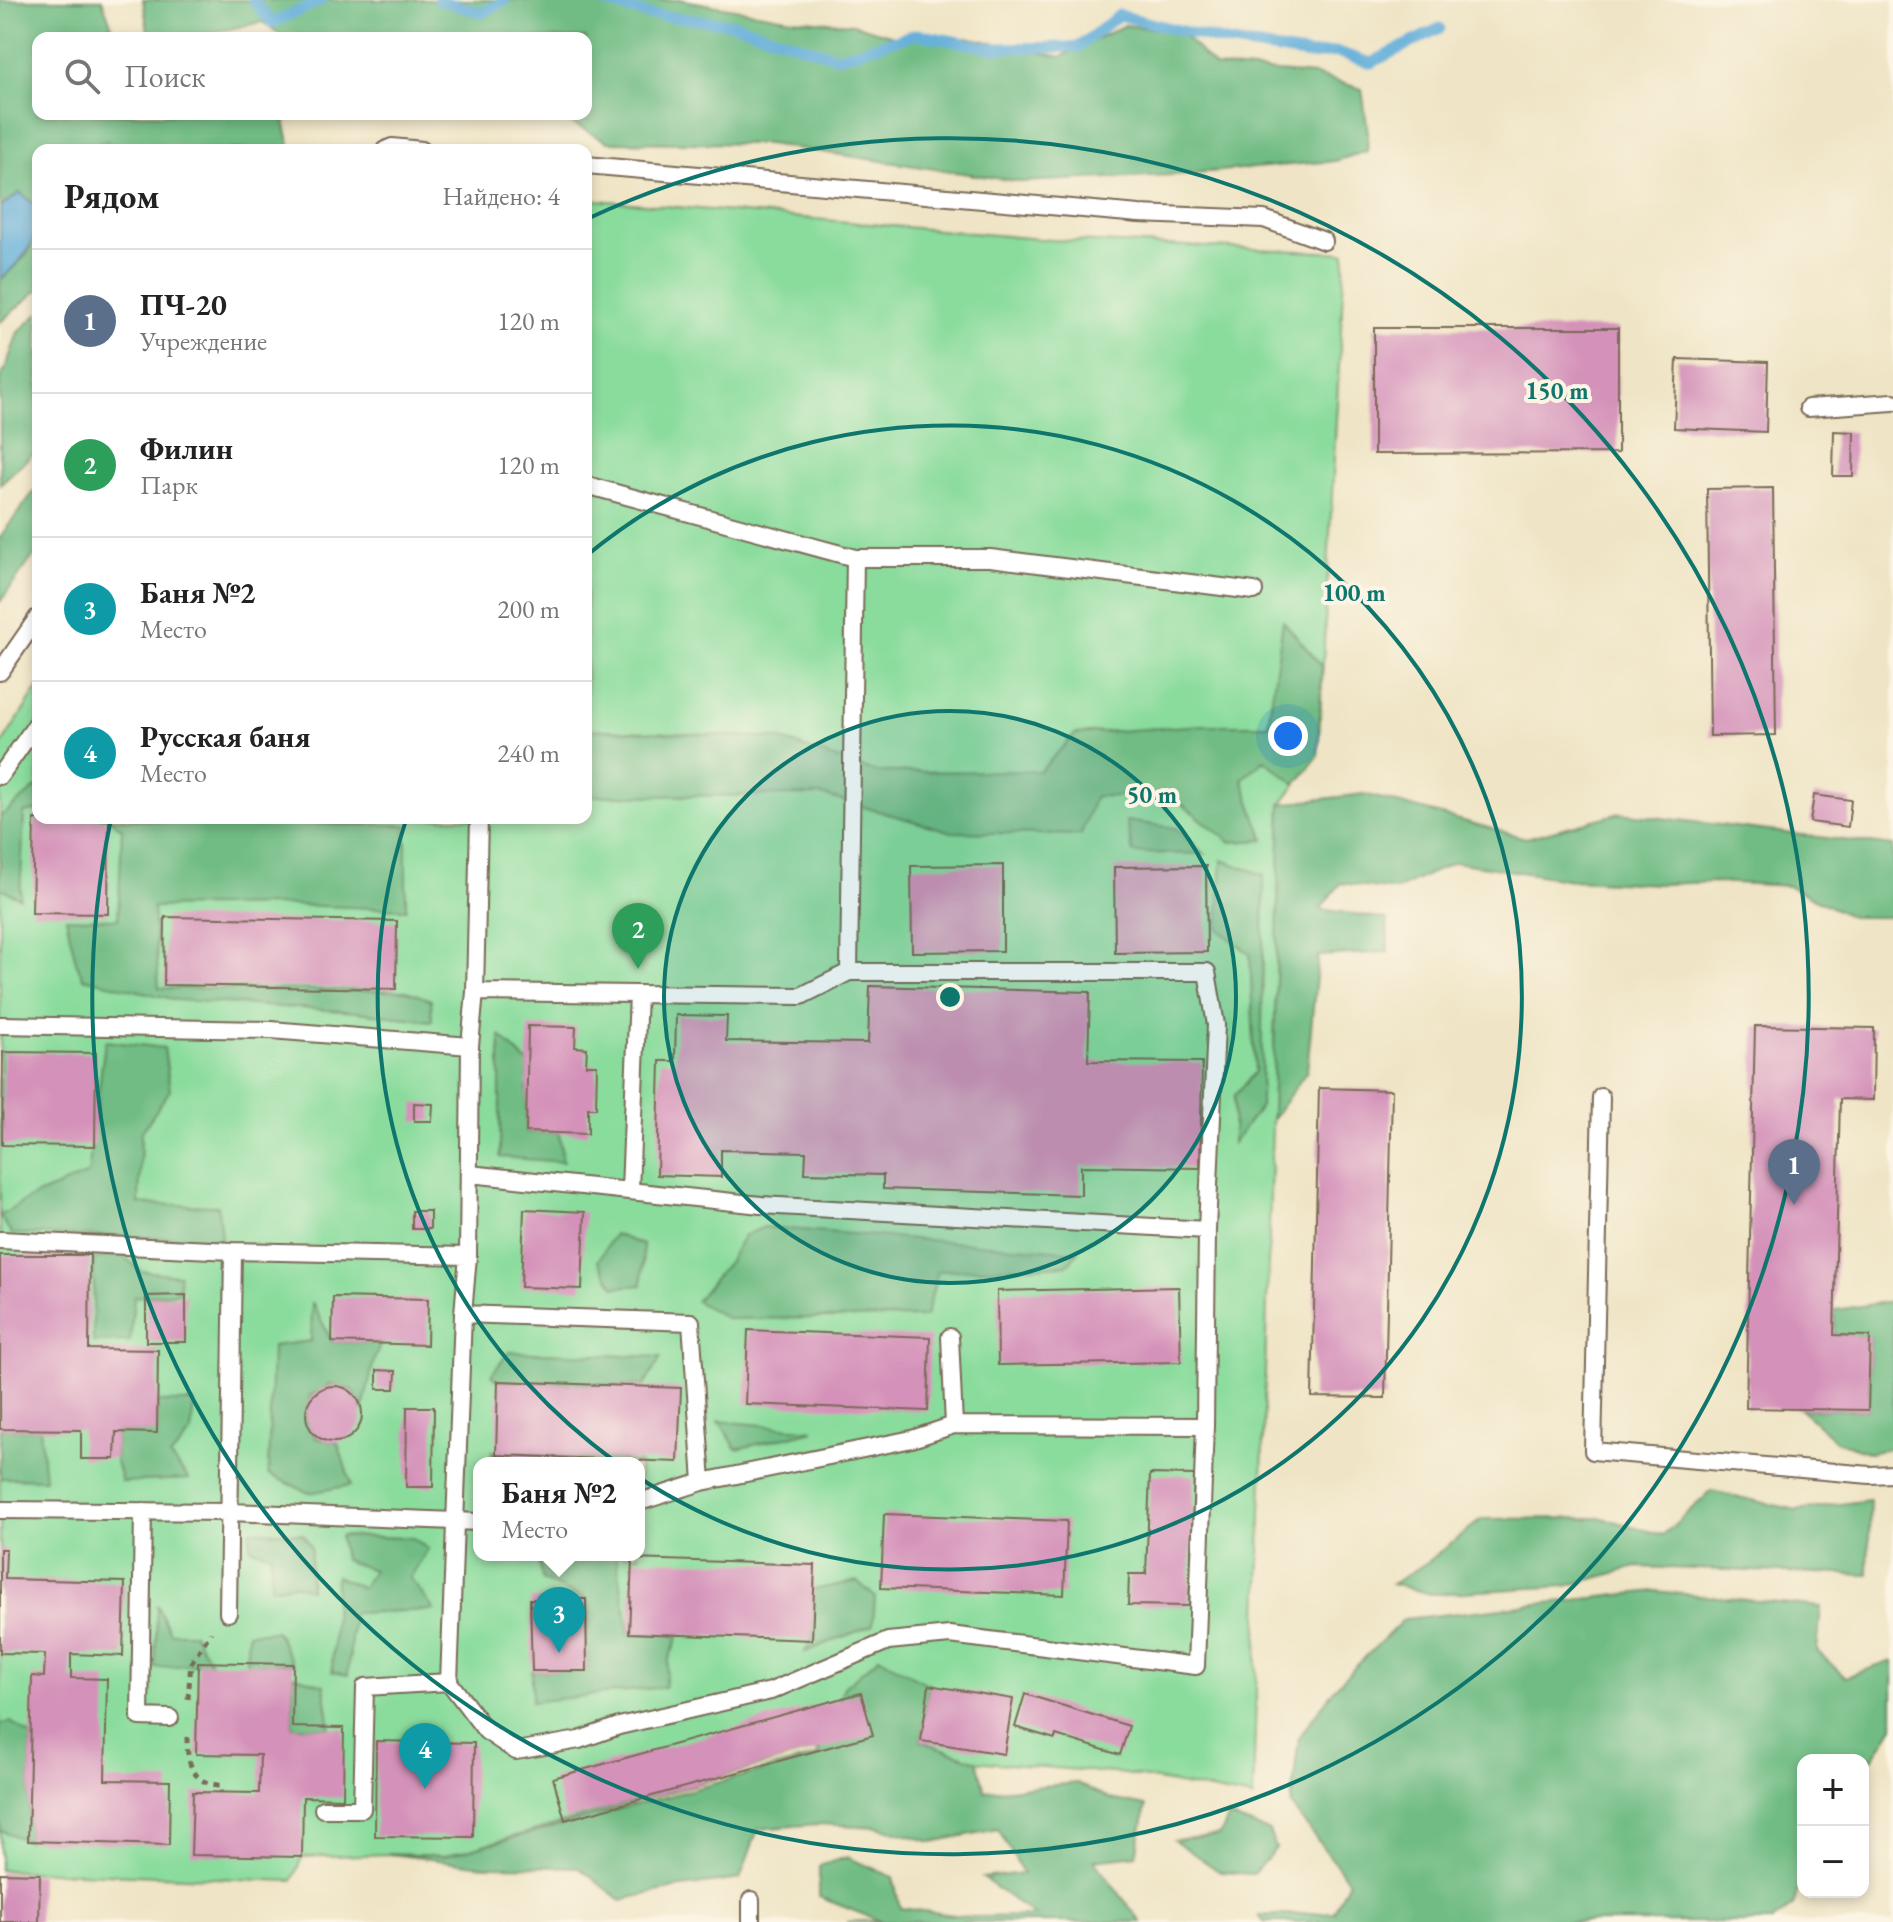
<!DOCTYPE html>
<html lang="ru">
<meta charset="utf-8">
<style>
:root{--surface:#fff;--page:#f6f6f6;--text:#222;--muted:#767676;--line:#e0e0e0;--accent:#111827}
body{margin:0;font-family:"EB Garamond",serif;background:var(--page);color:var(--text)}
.controls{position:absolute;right:24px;bottom:24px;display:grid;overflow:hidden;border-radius:16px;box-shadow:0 4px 12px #0003}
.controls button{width:72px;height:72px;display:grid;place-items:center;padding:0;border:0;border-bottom:2px solid var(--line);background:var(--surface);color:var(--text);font:40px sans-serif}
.you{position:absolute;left:1288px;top:736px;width:28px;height:28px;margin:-20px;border:6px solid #fff;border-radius:50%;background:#1a73e8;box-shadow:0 0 0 12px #1a73e833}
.badge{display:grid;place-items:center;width:52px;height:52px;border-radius:50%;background:var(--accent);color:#fff;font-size:26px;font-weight:700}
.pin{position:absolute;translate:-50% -66px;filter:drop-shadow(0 2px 4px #0008)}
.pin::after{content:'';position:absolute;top:42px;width:28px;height:24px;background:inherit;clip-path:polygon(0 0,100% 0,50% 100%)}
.popup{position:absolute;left:473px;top:1457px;width:172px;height:104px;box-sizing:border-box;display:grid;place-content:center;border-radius:16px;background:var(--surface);filter:drop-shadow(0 2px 6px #0005);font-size:26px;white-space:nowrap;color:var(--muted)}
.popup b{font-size:30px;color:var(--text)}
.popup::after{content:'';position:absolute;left:50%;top:100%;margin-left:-16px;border:16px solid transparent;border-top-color:var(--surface)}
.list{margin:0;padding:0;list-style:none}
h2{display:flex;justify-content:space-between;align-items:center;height:104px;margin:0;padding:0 32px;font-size:34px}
h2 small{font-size:26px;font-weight:400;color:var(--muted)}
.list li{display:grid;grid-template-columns:52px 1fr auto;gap:24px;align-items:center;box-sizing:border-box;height:144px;padding:0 32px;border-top:2px solid var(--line)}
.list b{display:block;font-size:30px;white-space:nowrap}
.list p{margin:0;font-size:26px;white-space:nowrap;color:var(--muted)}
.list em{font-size:26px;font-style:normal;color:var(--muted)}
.icon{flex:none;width:44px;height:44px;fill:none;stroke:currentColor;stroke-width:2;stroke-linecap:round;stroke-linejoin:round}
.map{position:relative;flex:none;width:1893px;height:1922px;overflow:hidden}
.search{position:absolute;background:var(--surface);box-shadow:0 4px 12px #0003;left:32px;top:32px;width:560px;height:88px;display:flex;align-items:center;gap:20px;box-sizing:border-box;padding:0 28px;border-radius:16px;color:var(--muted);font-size:30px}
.panel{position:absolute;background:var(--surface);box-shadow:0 4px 12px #0003;left:32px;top:144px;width:560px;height:680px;border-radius:16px}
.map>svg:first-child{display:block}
.green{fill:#8adc9d;stroke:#62835e;stroke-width:2;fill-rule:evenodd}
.forest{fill:#6fbc84;stroke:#557351;stroke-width:2}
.water{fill:#60add9;stroke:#4e6c7c;stroke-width:2}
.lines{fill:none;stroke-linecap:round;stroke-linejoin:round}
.stream{stroke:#60add9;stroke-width:11}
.building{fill:#d491b9}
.lane-casing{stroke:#7a6b58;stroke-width:20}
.path{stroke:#7a6b58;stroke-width:5;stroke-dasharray:6 6;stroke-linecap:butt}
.lane{stroke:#fff;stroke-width:16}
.ring{fill:none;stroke:#0f766e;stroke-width:4}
.centre{fill:#0f766e;stroke:#fcf5e5;stroke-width:4}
.ring-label{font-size:24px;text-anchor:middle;font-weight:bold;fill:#0f766e;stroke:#fcf5e5;stroke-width:8;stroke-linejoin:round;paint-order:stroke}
</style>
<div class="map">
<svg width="1893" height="1922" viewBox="0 0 1893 1922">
<rect width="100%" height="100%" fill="#fcf5e5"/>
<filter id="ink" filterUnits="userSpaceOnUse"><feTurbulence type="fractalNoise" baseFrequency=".0125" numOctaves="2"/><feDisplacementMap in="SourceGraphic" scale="16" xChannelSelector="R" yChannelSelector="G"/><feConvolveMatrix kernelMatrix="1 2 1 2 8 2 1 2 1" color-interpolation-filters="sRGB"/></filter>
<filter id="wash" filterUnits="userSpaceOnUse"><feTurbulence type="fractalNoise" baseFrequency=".006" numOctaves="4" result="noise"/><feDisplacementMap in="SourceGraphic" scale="32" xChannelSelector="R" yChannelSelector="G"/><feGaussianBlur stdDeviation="1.8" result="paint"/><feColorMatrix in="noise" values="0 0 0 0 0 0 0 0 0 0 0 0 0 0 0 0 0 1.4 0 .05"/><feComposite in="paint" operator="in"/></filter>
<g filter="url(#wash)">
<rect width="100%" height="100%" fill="#efe4c5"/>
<path class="green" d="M586,199L1051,240L1345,253L1318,756L1281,804L1253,1798L1125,1774L824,1748L445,1856L390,1854L302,1857L292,1881L0,1870V747L38,688V818H586ZM479,1463H639V1555H479Z"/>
<path class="forest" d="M0,0H102L115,35L133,38H38V114H301L284,121L291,150H114L107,141L84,150H38V207L20,193L0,207Z
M143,0H683L792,19L853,24L900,38H971L1061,57L1125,25L1181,32L1215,67L1315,75L1362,89L1368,133L1367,151L1335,161L1172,175L1022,182L768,144L608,142L554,114H586V38H285L263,22L205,34L210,38H149Z
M38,222V290L0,322V280L27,255Z
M38,314V449L0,484V377L5,370L18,332Z
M38,486V550L0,602V537Z
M1283,621L1322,666L1318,756L1296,784L1264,760L1242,779L1264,840L1230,842L1173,797L1095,796L1081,835L952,832L821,795L586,796V729L776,738L875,772L1040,771L1075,734L1201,725H1268Z
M38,786V810L24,813L20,898L0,888V817Z
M1364,794L1526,838L1620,813L1893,846V917H1851L1789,886L1716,882L1660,884L1572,880L1454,862L1396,890L1341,883L1320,909L1387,919L1388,952L1318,956L1307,1071L1272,1120L1281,804Z
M109,818L173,822L406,825V909L288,905L153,907L159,988L407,991L431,1000L432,1021L357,1012L177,1000L83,978L76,962L66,918L118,919L122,829Z
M1126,821L1175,828L1205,854L1133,853Z
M1222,860L1264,875L1261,1106L1233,1143L1234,1096L1255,1072L1250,954L1218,929Z
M500,1036L528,1063L526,1132L559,1133L563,1162L500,1157Z
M105,1041L164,1048L170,1090L141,1133L139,1204L218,1206L221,1239L12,1234L0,1216L30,1198L88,1174Z
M764,1227L1078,1252L1067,1265L938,1271L926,1317L728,1319L696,1301L729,1261L743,1236Z
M614,1234L643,1245L642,1285L615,1287L598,1261Z
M122,1255L141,1271L179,1275L180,1292L134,1297L130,1341L93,1342L94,1259Z
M1893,1301V1447L1870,1453L1836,1441L1800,1409L1868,1410L1870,1337L1834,1335L1835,1310Z
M312,1302L332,1342L381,1343L374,1360L363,1410L352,1390L330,1385L310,1396L305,1418L316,1438L338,1443L351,1485L309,1493L268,1474L272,1346L311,1341Z
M509,1352L661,1357L644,1386L498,1381L491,1375Z
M157,1402H194L191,1433L170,1457L189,1479L122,1482L115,1459L116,1432H157Z
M719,1421L814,1430L737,1449Z
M0,1429H40L45,1479L0,1478Z
M493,1451L496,1455L620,1460L631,1463H489Z
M1711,1491L1797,1510L1870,1500L1868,1575L1637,1567L1566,1586L1431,1594L1392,1584L1429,1561L1482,1519L1603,1518L1663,1535Z
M250,1530L303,1534L311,1547L310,1589L293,1584L271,1588V1554L251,1548Z
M340,1536L413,1538L428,1549L410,1578L434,1610L353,1613L348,1675L332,1672L336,1576L362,1588L373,1570L344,1560Z
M537,1555H616L629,1633L679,1635L669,1659L664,1687L532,1702V1671L587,1670L586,1599L542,1580Z
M857,1581L875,1597L873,1625L805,1652L812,1640L813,1590Z
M1655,1591L1821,1607L1817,1651L1845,1677L1893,1661V1726L1874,1757L1863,1768V1760H1803V1864L1794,1905L1772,1922H1264L1259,1916L1334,1912L1349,1881L1291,1806L1299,1737L1338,1684L1404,1619Z
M157,1605L170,1633H193L211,1663L155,1668Z
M276,1631L293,1664H246L248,1633Z
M879,1657L929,1685L921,1741L977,1761L985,1791L1077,1783L1110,1799L1146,1806L1136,1855L1094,1860L1141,1922H847L880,1921L819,1897V1866L847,1857L893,1877L900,1908L970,1917L1035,1916L983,1878L1023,1873L998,1829L932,1842L878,1827L818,1824L758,1829L740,1879L674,1888L621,1900L578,1867L484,1866L390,1854L445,1856L817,1756L844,1687Z
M293,1675L324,1685L330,1728L292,1727Z
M11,1722L31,1736L28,1841L0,1830V1724Z
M1229,1817L1269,1831L1276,1848L1253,1874L1220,1872L1174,1840L1220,1835Z"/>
<path class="water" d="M20,193L38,207C38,244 26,256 0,280V207Z"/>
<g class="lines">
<path class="stream" d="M253,0L272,23L322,0
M439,0L482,13L505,0
M597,0L646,14L734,24L837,57L916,34L992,48L1078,47L1119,15L1226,42L1311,55L1337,52L1371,63L1440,28"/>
</g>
<g id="blocks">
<path class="building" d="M1374,328H1618V453L1374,454Z
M1677,359L1768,362L1766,432L1674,428Z
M1834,431L1854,432L1853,476H1833Z
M1773,488L1776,735L1710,736L1707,489Z
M1814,795L1851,800L1848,827L1810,822Z
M34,819L109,820L108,914L32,913Z
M1003,865V951L912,952L911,866Z
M1206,866L1207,952L1115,953L1114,867Z
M165,917L397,921L396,989L164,985Z
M870,986L1090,992L1088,1061L1202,1062L1200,1168L1081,1166V1195L883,1189V1175L805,1173L806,1152L721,1150V1177L657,1175L660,1061H675L676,1015L727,1016L726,1041L868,1043Z
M528,1026L576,1027L575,1047L587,1048L586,1065H597L596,1108H588V1134L526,1132Z
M1755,1026L1874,1028L1873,1100L1840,1099L1834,1335L1870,1336L1868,1410L1746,1408Z
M3,1052L96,1053L95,1146L2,1145Z
M1319,1088L1392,1090L1385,1398L1312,1397Z
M414,1103L433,1104L432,1121H414Z
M524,1209L585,1212L582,1289L521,1287Z
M412,1211H430V1229H412Z
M0,1255H90L89,1349L158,1350L157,1433L116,1432L115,1459H81V1430L0,1429Z
M1179,1287L1181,1362L998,1365L997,1291Z
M186,1295V1342H146V1296Z
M333,1297L428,1299L427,1345L332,1342Z
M748,1330L930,1337L928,1411L745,1404Z
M377,1370L396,1371L395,1389H377Z
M498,1381L681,1388L678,1462L496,1455Z
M306 1414a28 28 0 1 1 56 0a28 28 0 1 1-56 0Z
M407,1407H434L433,1487H406Z
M1150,1474L1194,1475L1189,1606L1128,1605L1129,1574H1146Z
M884,1514L1067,1521L1064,1595L881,1588Z
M0,1549H6L5,1579L125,1582L123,1656L71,1654V1678L107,1679L105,1780L170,1781L169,1845L28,1841L32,1676L44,1677L45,1654L0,1653Z
M632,1559L815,1565L812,1640L629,1633Z
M530,1599H586L587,1671H532Z
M198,1662L293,1664L292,1727L344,1728L343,1798L303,1797L302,1857L191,1855L193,1792L259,1793L260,1755L196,1754Z
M929,1685L1013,1699L1004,1754L921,1741Z
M861,1693L873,1735L565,1820L553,1778Z
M1025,1694L1129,1726L1120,1755L1056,1735L1055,1739L1015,1727Z
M376,1741L474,1743L473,1837L375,1836Z
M0,1873L40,1874L39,1922H0Z"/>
</g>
</g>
<g filter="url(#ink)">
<use href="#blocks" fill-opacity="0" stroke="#7a6b58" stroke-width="2"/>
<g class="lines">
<g class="lane-casing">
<path id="lane" d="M385,150L392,147L422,150
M586,165L1139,214L1264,219L1324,241
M1808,408L1893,402
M586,485L855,558H990L1254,591
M0,672L38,617
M0,776L38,722
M849,972L855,558
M475,992L801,996L849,972H1207L1216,1025L1207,1230L1205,1426L954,1425L950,1337
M0,1025L271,1030L470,1046
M1601,1097L1593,1451L1870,1475L1893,1474
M470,1174L761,1205L1207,1230
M630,1190L638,994
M0,1240L233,1251L468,1256
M463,1314L691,1322L702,1482
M639,1502L702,1482L912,1439L954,1425
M0,1510L231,1512L479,1522
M143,1511L140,1717L170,1718
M228,1613L233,1251
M449,1682L486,1731L516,1751L579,1740L619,1726L771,1691L888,1641L950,1635L1196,1666L1205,1426
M323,1809H362L365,1687L449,1682L463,1314L468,1256L470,1046L475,992L479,818
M751,1900V1922"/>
</g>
<path class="path" d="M188,1699L191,1663L211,1632
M187,1737C187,1761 191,1784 220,1785L221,1792"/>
<use href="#lane" class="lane"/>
</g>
</g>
<circle cx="950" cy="997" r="286" fill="#0f766e" fill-opacity=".12"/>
<g class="ring">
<circle cx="950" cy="997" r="286"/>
<path d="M586 556A572 572 0 1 1 406 820"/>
<path d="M587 219A858 858 0 1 1 111 819"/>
</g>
<circle cx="950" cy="997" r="12" class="centre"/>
<g class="ring-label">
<text x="1557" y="399">150 m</text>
<text x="1354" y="601">100 m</text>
<text x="1152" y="803">50 m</text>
</g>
</svg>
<div class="controls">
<button>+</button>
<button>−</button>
</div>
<div class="you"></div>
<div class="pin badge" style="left:1794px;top:1205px;background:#5c6f8a">1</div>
<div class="pin badge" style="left:638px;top:969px;background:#2e9e5b">2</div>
<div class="pin badge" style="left:559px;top:1653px;background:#0f9aa8">3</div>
<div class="popup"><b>Баня №2</b>Место</div>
<div class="pin badge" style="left:425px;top:1789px;background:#0f9aa8">4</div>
<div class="search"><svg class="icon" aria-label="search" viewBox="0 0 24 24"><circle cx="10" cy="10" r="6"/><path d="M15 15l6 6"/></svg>Поиск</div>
<section class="panel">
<h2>Рядом<small>Найдено: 4</small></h2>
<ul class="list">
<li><span class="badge" style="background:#5c6f8a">1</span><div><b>ПЧ-20</b><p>Учреждение</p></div><em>120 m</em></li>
<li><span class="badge" style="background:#2e9e5b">2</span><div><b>Филин</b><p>Парк</p></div><em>120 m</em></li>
<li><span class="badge" style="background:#0f9aa8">3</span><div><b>Баня №2</b><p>Место</p></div><em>200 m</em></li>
<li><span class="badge" style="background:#0f9aa8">4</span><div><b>Русская баня</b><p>Место</p></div><em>240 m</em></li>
</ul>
</section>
</div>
